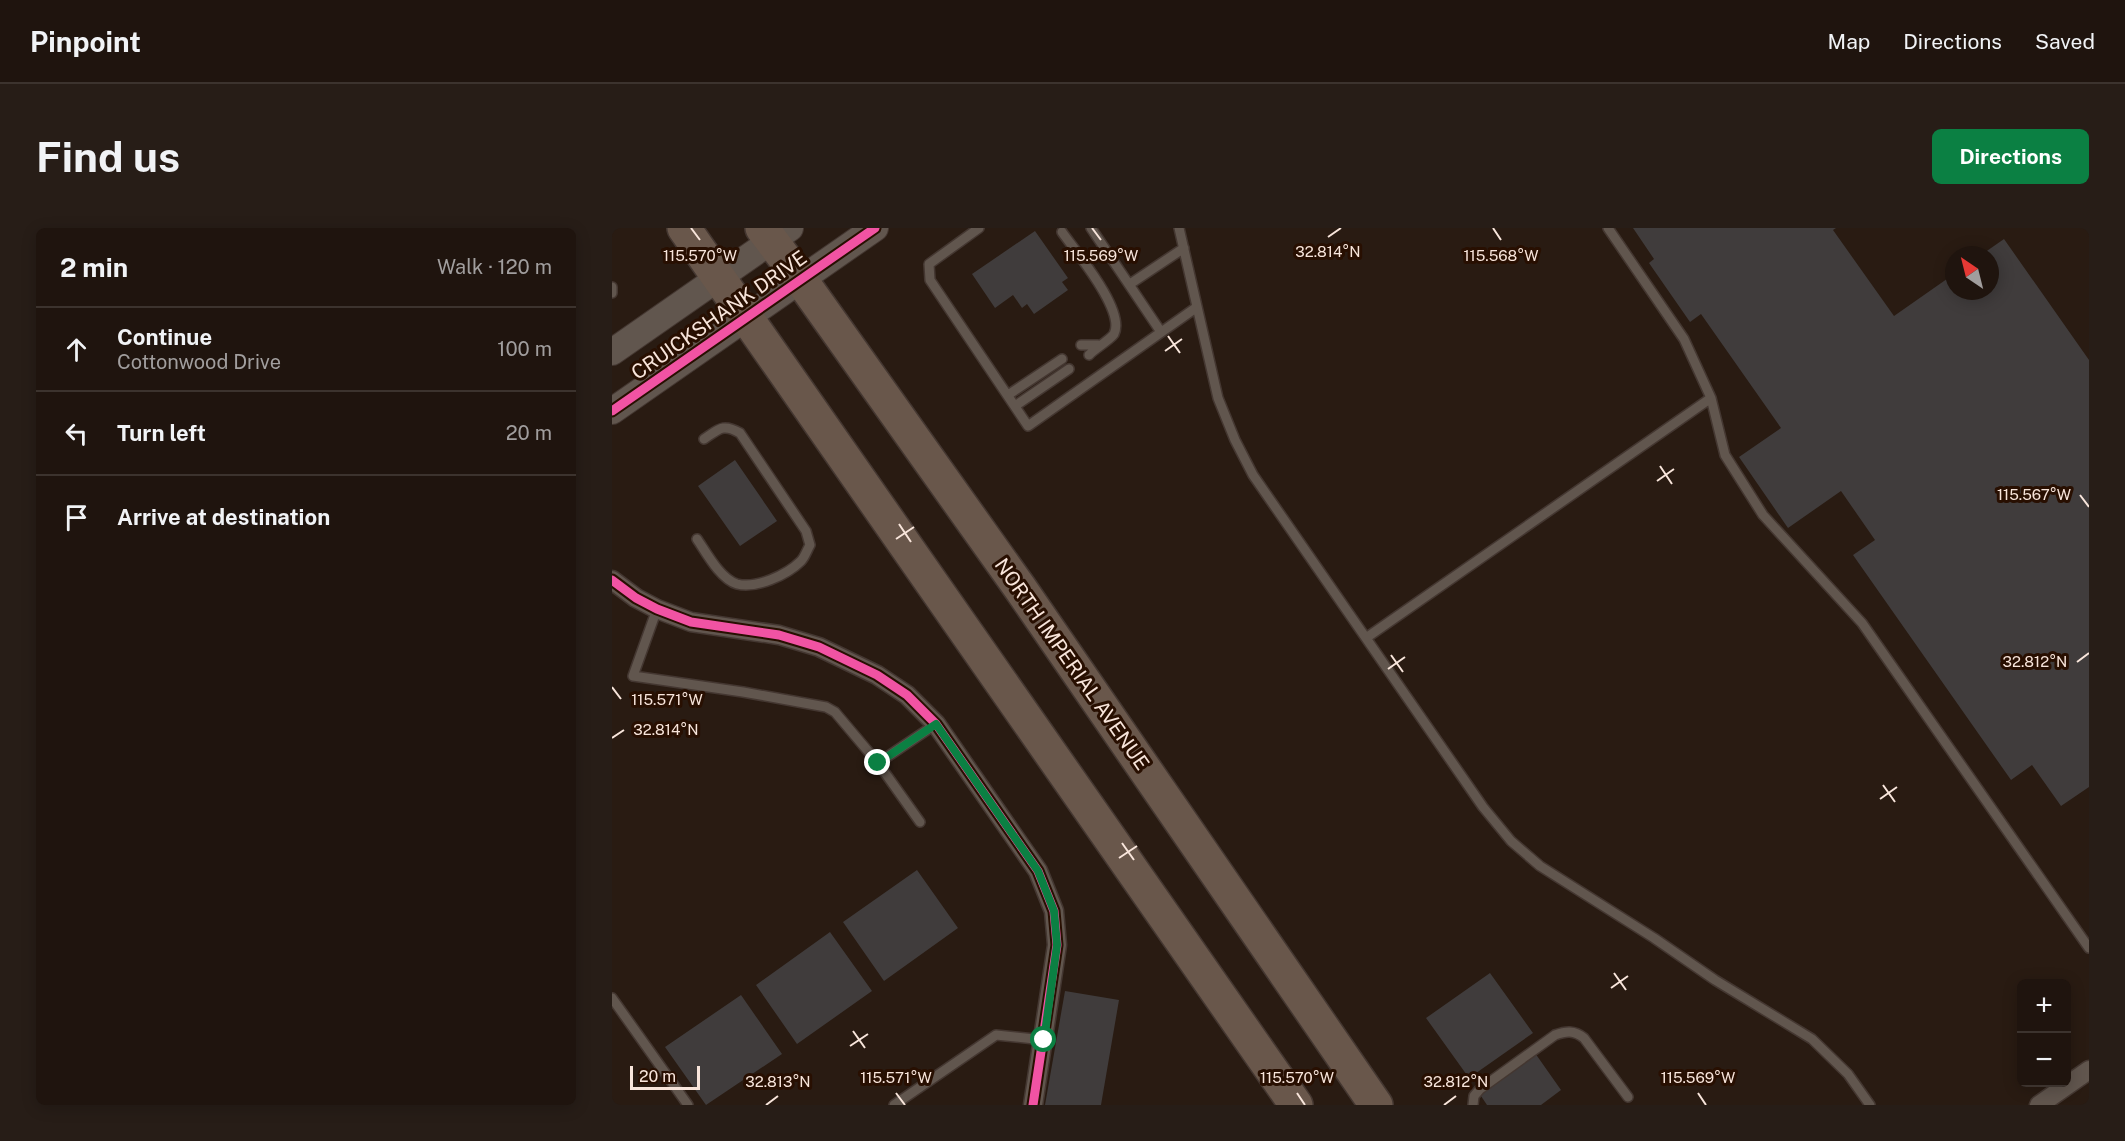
<!DOCTYPE html>
<meta charset="utf-8">
<style>
:root{--surface:#1f140e;--page:#271d17;--text:#f1f3f6;--muted:#a19e9e;--line:#3c332e;--accent:#0b8043}
body{margin:0;font-family:"Public Sans",sans-serif;background:var(--page);color:var(--text)}
.controls{position:absolute;right:18px;bottom:18px;display:grid;overflow:hidden;border-radius:9px;box-shadow:0 3px 15px #0003}
.controls button{width:54px;height:54px;display:grid;place-items:center;padding:0;border:0;border-bottom:2px solid var(--line);background:var(--surface);color:var(--text);font:30px sans-serif}
.compass{position:absolute;left:1333px;top:18px;width:54px;height:54px;border-radius:50%;background:var(--surface);box-shadow:0 3px 15px #0003;rotate:325deg}
.scale{position:absolute;left:18px;bottom:15px;width:70px;box-sizing:border-box;padding-left:6px;border:3px solid #f8e5db;border-top:0;font-size:16px;line-height:21px;white-space:nowrap;color:#f8e5db;-webkit-text-stroke:4px #280f01;paint-order:stroke}
.stop{position:absolute;width:18px;height:18px;margin:-14px;border:4px solid #0b8043;border-radius:50%;background:#fff}
.stop.end{background:#0b8043;border-color:#fff;box-shadow:0 2px 6px #0008}
.list{margin:0;padding:0;list-style:none}
h2{display:flex;justify-content:space-between;align-items:center;height:78px;margin:0;padding:0 24px;font-size:26px}
h2 small{font-size:20px;font-weight:400;color:var(--muted)}
.list li{display:grid;grid-template-columns:39px 1fr auto;gap:18px;align-items:center;box-sizing:border-box;height:84px;padding:0 24px;border-top:2px solid var(--line)}
.list b{display:block;font-size:22px;white-space:nowrap}
.list p{margin:0;font-size:20px;white-space:nowrap;color:var(--muted)}
.list em{font-size:20px;font-style:normal;color:var(--muted)}
.icon{flex:none;width:33px;height:33px;fill:none;stroke:currentColor;stroke-width:2;stroke-linecap:round;stroke-linejoin:round}
.map{position:relative;flex:none;width:1477px;height:877px;overflow:hidden;border-radius:9px}
header{display:flex;align-items:center;gap:36px;box-sizing:border-box;height:84px;padding:0 30px;background:var(--surface);border-bottom:2px solid var(--line)}
header strong{font-size:28px}
nav{display:flex;gap:33px;margin-inline-start:auto;font-size:21px}
.intro{display:flex;align-items:center;justify-content:space-between;box-sizing:border-box;height:144px;padding:0 36px}
h1{margin:0;font-size:42px}
.button{padding:15px 27px;border-radius:9px;background:var(--accent);color:#fff;font-size:21px;font-weight:700}
main{display:flex;gap:36px;padding:0 36px}
aside{flex:1;background:var(--surface);border-radius:9px;box-shadow:0 3px 15px #0003}
.map>svg:first-child{display:block}
.building{fill:#403c3c}
.lines{fill:none;stroke-linecap:round;stroke-linejoin:round}
.lane-casing{stroke:#443731;stroke-width:12}
.street-casing{stroke:#443731;stroke-width:21}
.secondary-casing{stroke:#443731;stroke-width:28}
.highway-casing{stroke:#443731;stroke-width:36}
.lane{stroke:#61564e;stroke-width:9}
.street{stroke:#61564e;stroke-width:18}
.secondary{stroke:#61564e;stroke-width:26}
.highway{stroke:#69574b;stroke-width:33}
.cycleway-casing{stroke:#280f01;stroke-width:13}
.cycleway{stroke:#f153a3;stroke-width:9}
.route{stroke:#0b8043;stroke-width:8}
.ticks{fill:none;stroke:#f8e5db;stroke-width:2}
.labels{text-anchor:middle;stroke-width:6;stroke-linejoin:round;paint-order:stroke}
.street-label{font-size:20px;fill:#f8e5db;stroke:#280f01}
.ticks-label{font-size:15px;text-anchor:middle;fill:#f8e5db;stroke:#280f01;stroke-width:6;stroke-linejoin:round;paint-order:stroke}
</style>
<header>
<strong>Pinpoint</strong>
<nav><a>Map</a><a>Directions</a><a>Saved</a></nav>
</header>
<div class="intro"><h1>Find us</h1><a class="button">Directions</a></div>
<main>
<aside>
<h2>2 min<small>Walk · 120 m</small></h2>
<ul class="list">
<li><svg class="icon" aria-label="ahead" viewBox="0 0 24 24"><path d="M12 20V5M6 11l6-6 6 6"/></svg><div><b>Continue</b><p>Cottonwood Drive</p></div><em>100 m</em></li>
<li><svg class="icon" aria-label="left" viewBox="0 0 24 24"><path d="M17 20v-9H6M10 6l-5 5 5 5"/></svg><div><b>Turn left</b></div><em>20 m</em></li>
<li><svg class="icon" aria-label="arrive" viewBox="0 0 24 24"><path d="M6 21V4h12l-3 4 3 4H6"/></svg><div><b>Arrive at destination</b></div></li>
</ul>
</aside>
<div class="map">
<svg width="1477" height="877" viewBox="0 0 1477 877">
<rect width="100%" height="100%" fill="#291b12"/>
<path class="building" d="M1021,0H1224L1221,2L1282,88L1342,46V63H1378V27H1369L1392,11L1477,132V559L1449,578L1420,537L1399,552L1241,327L1263,312L1229,263L1176,300L1127,229L1169,200L1089,86L1078,94L1037,35L1042,31Z
M423,3L456,50L450,54L456,62L422,86L415,76L410,80L401,67L383,80L360,46Z
M123,232L165,293L128,318L86,258Z
M305,642L346,700L272,753L231,694Z
M218,704L260,763L185,816L144,757Z
M878,745L921,805L857,850L814,790Z
M453,763L507,772L489,877H433Z
M129,767L170,826L94,877L53,819Z
M923,825L949,862L929,877H875L867,865Z"/>
<g class="lines">
<g class="lane-casing">
<path id="lane" d="M367,0L317,36L318,52L416,198L585,79
M479,0L549,104
M567,0L606,170L623,212L641,247L871,579L899,613L928,638L1042,710L1103,752L1200,811L1236,846L1258,877
M996,0L1072,111L1099,170L1113,227L1151,287L1250,395L1477,720
M450,4C464,24 514,83 502,106C498,112 482,121 477,127
M518,56L572,20
M0,59V65
M469,117H486
M396,167L450,131
M403,178L457,141
M85,311C94,324 108,351 125,356C144,361 175,347 189,333C193,329 195,322 198,317L194,303L128,205C111,195 107,201 92,211
M45,381L21,448L131,464L214,479L223,484L266,535L324,496
M754,410L1099,170
M266,535L308,594
M0,770L76,877
M282,877L384,807L432,812
M861,877L862,868L868,861L943,807C954,803 962,802 972,810L1016,869"/>
</g>
<g class="street-casing">
<path id="street" d="M0,352L24,370L45,381L79,394L167,407L207,419L265,447L295,467L324,496L426,643L442,683L445,717L421,877
M1427,877L1477,842"/>
</g>
<g class="secondary-casing">
<path id="secondary" d="M0,124L178,0
M0,183L263,0"/>
</g>
<g class="highway-casing">
<path id="highway" d="M72,0L684,877
M150,0L189,52L408,360L764,877"/>
</g>
<use href="#lane" class="lane"/>
<use href="#street" class="street"/>
<use href="#secondary" class="secondary"/>
<use href="#highway" class="highway"/>
<g class="cycleway-casing">
<path id="cycleway" d="M0,183L263,0
M0,352L24,370L45,381L79,394L167,407L207,419L265,447L295,467L324,496L426,643L442,683L445,717L421,877"/>
</g>
<use href="#cycleway" class="cycleway"/>
</g>
<g class="lines">
<path class="route" d="M266,535L324,496L426,643L442,683L445,717L432,812"/>
</g>
<path class="ticks" d="M79,0L88,12M480,0L489,12M881,0L889,12M716,9L729,0M556,108L568,125M553,123L570,111M1048,238L1060,256M1045,253L1062,241M1468,267L1477,279M287,296L299,314M284,311L302,299M779,427L791,444M1465,434L1477,425M776,441L793,429M0,459L9,471M0,510L12,502M1271,557L1283,574M1268,571L1285,559M510,615L522,632M507,630L525,618M1002,745L1014,762M999,760L1016,748M241,803L253,820M238,818L256,806M284,865L293,877M685,865L693,877M1086,865L1094,877M154,877L166,868M832,877L844,868"/>
<g class="labels">
<g class="street-label">
<text transform="translate(107 87) rotate(-35)" y="7">CRUICKSHANK DRIVE</text>
<text transform="translate(460 436) rotate(55)" y="7">NORTH IMPERIAL AVENUE</text>
</g>
</g>
<g class="ticks-label">
<text x="716" y="29">32.814°N</text>
<text x="88" y="33">115.570°W</text>
<text x="489" y="33">115.569°W</text>
<text x="889" y="33">115.568°W</text>
<text x="1422" y="272">115.567°W</text>
<text x="1423" y="439">32.812°N</text>
<text x="55" y="477">115.571°W</text>
<text x="54" y="507">32.814°N</text>
<text x="284" y="855">115.571°W</text>
<text x="685" y="855">115.570°W</text>
<text x="1086" y="855">115.569°W</text>
<text x="166" y="859">32.813°N</text>
<text x="844" y="859">32.812°N</text>
</g>
</svg>
<div class="controls">
<button>+</button>
<button>−</button>
</div>
<svg class="compass" viewBox="-18 -18 36 36"><path d="M0-13l5 13h-10z" fill="#e53935"/><path d="M0 13l5-13h-10z" fill="#a19e9e"/></svg>
<div class="scale">20 m</div>
<div class="stop" style="left:432px;top:812px"></div>
<div class="stop end" style="left:266px;top:535px"></div>
</div>
</main>
